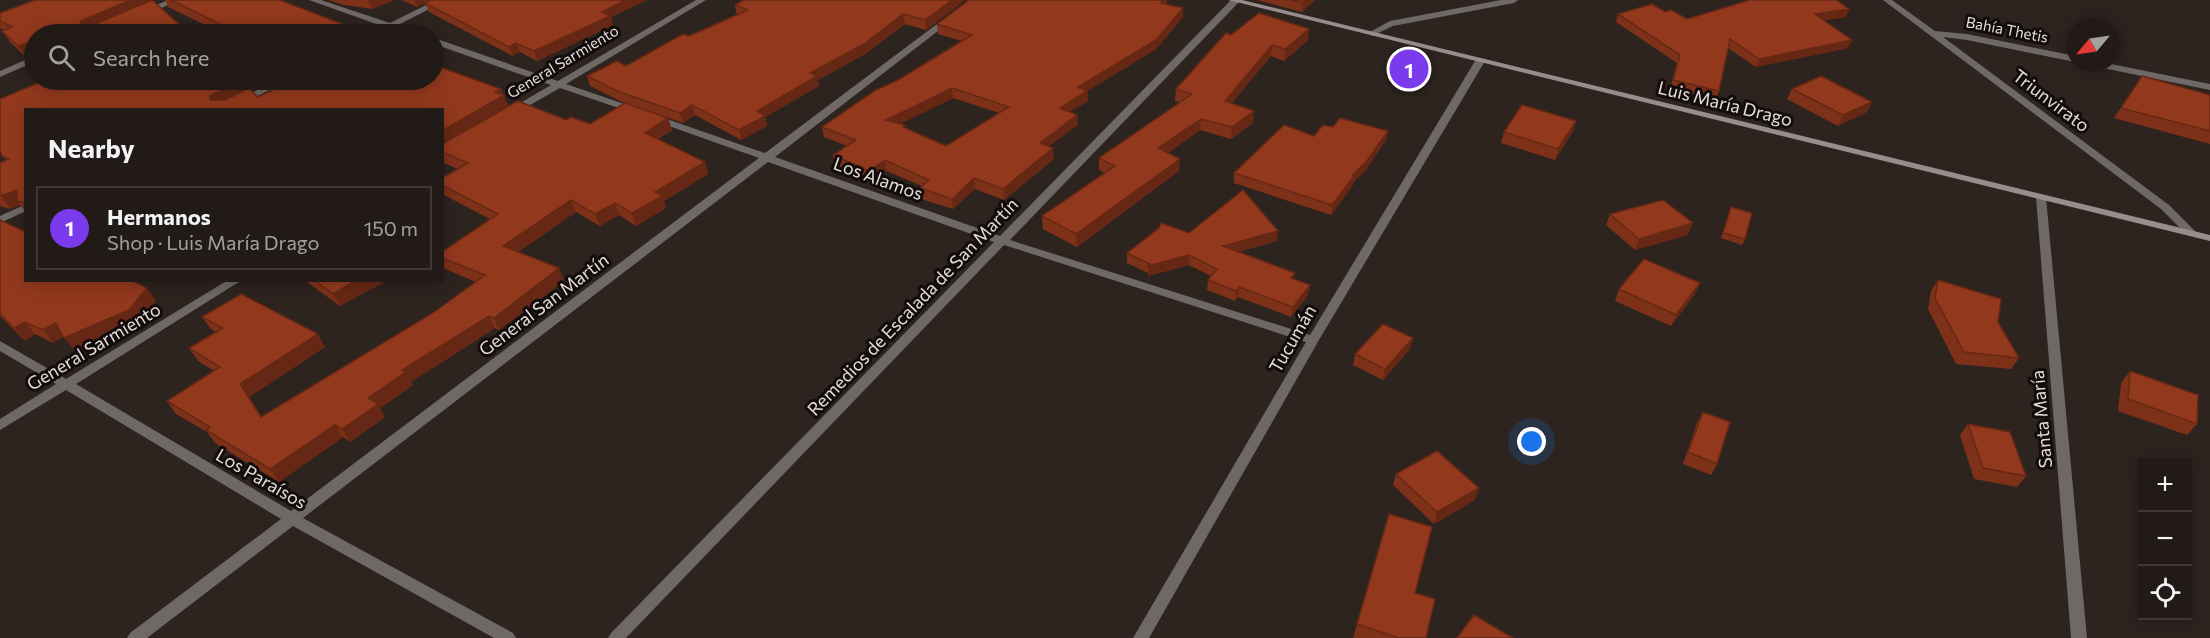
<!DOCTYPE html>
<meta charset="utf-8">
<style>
:root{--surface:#221a17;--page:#2a2320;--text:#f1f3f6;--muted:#a2a1a1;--line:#3f3836;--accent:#7c3aed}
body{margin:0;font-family:Commissioner,sans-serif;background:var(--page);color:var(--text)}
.controls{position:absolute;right:18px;bottom:18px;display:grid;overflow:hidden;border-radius:0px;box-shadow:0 3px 15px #0003}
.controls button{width:54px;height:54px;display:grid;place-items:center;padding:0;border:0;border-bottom:2px solid var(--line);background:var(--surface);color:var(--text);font:30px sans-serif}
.compass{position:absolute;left:2066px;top:18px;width:54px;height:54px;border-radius:50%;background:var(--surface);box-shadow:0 3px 15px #0003;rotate:241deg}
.you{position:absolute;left:1532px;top:442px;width:21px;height:21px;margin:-15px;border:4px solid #fff;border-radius:50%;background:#1a73e8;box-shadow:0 0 0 9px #1a73e833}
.badge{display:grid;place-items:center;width:39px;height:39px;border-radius:50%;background:var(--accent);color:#fff;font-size:20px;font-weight:700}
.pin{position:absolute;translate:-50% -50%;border:3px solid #fff;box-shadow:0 2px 6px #0006}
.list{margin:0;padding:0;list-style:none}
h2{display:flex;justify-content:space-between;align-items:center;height:78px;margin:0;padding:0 24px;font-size:26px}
h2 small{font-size:20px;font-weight:400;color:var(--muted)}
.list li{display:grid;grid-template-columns:39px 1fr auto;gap:18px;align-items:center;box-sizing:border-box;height:84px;margin:0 12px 12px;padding:0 12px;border:2px solid var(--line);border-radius:0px}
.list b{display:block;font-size:22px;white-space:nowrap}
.list p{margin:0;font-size:20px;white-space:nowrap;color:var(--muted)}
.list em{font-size:20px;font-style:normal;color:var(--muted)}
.icon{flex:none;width:33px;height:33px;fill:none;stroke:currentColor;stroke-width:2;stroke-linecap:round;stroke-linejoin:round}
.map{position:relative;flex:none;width:2210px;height:638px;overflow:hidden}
.search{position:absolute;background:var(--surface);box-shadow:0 3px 15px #0003;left:24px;top:24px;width:420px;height:66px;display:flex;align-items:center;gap:15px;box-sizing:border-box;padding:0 21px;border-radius:33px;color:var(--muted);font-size:22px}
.panel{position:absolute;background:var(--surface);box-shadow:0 3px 15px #0003;left:24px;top:108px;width:420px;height:174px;border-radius:0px}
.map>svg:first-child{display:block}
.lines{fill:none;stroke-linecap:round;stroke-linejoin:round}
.minor{fill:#6e6866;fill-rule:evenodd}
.secondary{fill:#978e8b;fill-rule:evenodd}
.wall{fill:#7e3119;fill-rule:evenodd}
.shaded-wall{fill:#662814}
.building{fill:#92391d;stroke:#662814;stroke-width:1.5;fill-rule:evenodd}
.labels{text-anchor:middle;stroke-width:6;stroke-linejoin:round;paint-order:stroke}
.far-street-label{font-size:15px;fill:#e5dddb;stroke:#120d0c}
.street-label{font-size:18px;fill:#e5dddb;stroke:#120d0c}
</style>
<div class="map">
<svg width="2210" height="638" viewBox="0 0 2210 638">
<rect width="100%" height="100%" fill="#2d231f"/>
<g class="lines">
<path class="minor" d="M168,0H179L148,14L141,12Z
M309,0H321L390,23L436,0H447L398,25L418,32L419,34H408L391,29L379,34H369L370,32L382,26Z
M696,0H706L566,84L639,109L641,111L636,114L560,88L516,113H510V109L551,85L434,44V38L437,39L558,81Z
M969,0H978L775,157L1000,236L1231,0H1239L1238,3L1010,240L1310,335L1475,61L1480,58L1485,61L1319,340L1149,638H1133L1306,342L1004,245L626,638H608L611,633L994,242L768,162L303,518L513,633L516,638H494L293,526L147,638H127L130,633L281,519L66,390L0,430V419L56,384L0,351V341L66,379L228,280H242L76,384L291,511L759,158L652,120V116H658L765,153Z
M1501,0H1518L1514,3L1393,26L1372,36L1368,33L1390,21Z
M1883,0H1892L1935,31L1967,34L2075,56V62L1967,40L1943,37L2169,205L2197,233L2195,235H2187L2161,209Z
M34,56V62L0,77V71Z
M2088,63H2106L2210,84V90L2093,66Z
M277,80H288L231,110H218Z
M2041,194L2046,197L2087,638H2071L2036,197Z
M26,204V211L0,223V216Z"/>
<path class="secondary" d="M1228,0H1242L2210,235V241Z"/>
</g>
<path class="wall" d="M35,0H148L149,1L34,34V65L28,57H26L10,42L2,31L4,30L0,28V13Z
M165,0H280L349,34H224L168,7Z
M328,0H394L372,9L344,5Z
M402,0H647L611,17L613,25L537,61L520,52L513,56L429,12L425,3L417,7Z
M744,0H965L926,30L905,24L865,54L818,80L819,86L765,117L767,126L741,140L695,115L683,123L620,101L590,86L587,76L626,66L737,15L735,5Z
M969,0H1167V4L1183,8V17L1156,49L1087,91L1088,101L1070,112L1077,115L1078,125L1049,146L1054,159L1004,200L975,189L953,209L921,199L920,188L922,186L887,171L871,181L835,165L833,155L847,146L824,137L822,127L962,41L938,34L937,24ZM953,98L999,113L946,146L906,128L900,124Z
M1257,0H1315L1302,12Z
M1665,12L1687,19L1846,17L1824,20L1848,48L1756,67L1728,48L1719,91L1716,99L1670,89L1677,63L1616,22L1618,14Z
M1309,29L1308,40L1284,61L1271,56L1232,103L1253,123L1231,139L1200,130L1168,153L1179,171L1077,247L1043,229L1042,216L1105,173L1099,170V158L1180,102L1175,101L1176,89L1231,35Z
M434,65L501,89L508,106L518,101L566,120L571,117L590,124L625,103L668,118L672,130L658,139L705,162L708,174L664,201L666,208L636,226L619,215L600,226L576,212L518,252L559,268L564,281L499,330L495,328L411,382L413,385L380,408L385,417L350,442L343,437L279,482L215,443L207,432L176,414L167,401L214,371L198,361L189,348L216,332L211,329L202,317L241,294L318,334L325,347L249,397L261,417L433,313L476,282L443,268L442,267V252L490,219L442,194V178L458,169L442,162V110H26V212L20,205L10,209L0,206V163L6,160L2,156L0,149V99L45,80H239L246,90L249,88L258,97L293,80H434Z
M2142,76L2210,95V144L2114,118Z
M1792,89L1867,112L1838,126L1787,99Z
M1576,121L1573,131L1555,160L1501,143L1504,132Z
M1333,127L1388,131L1386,140L1365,171L1353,182V185L1331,215L1234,183V173Z
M1731,207L1745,239L1742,245L1721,238Z
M1610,214L1688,235L1635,250L1606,225Z
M0,220L26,280L156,301L138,322L74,350L64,336L53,343L35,334L25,341L0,316Z
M1189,233L1277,241L1238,252L1294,280L1308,295L1291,317L1238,297L1235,301L1207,290L1208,280L1211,276L1189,265L1148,276V273L1127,263V253Z
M304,280H384V282L340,306Z
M1938,280L2019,358L2011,369L1956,364L1928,309L1931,291Z
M1619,289L1695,294L1671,326L1615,301Z
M1410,349L1383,380L1353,365L1355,354Z
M2130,371L2197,424L2187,435L2118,411L2121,383Z
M1703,412L1717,464L1711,475L1683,464L1697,423Z
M1968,424L2026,476L2017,487L1974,479L1960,435Z
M1396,474L1475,500L1434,524L1393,485Z
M1415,593L1426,638H1353L1357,624Z"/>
<path class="shaded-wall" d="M130,0H148L151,5L88,32L80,24L81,21Z
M368,0H394L372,9Z
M414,0H431L417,7Z
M626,0H647L611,17L613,25L537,61L534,51L602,12Z
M952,0H965L926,30L925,20Z
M1163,0H1167L1166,6L1160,3Z
M1307,0H1315L1302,12L1303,3Z
M1183,8V17L1156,49L1078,97V87Z
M1849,9L1846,17L1812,22L1815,14Z
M903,14L905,24L865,54L818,80L819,86L765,117L767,126L741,140L739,130L757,111L810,73Z
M342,24L347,34L340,31Z
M1309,29L1308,40L1284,61L1285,49Z
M1852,40L1848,48L1756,67L1759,59Z
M28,43L29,56L26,53L28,57H26L18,46Z
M516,43L520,52L513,56L509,47Z
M1272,45L1271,56L1224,112L1225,101Z
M241,81L247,93L217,108L211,100L210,96Z
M952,88L953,98L887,130L886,120Z
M501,89L509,107L442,146V131Z
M1087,91L1088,101L1060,118V108Z
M1872,102L1867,112L1838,126L1843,115Z
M692,105L695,115L683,123L680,113Z
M1254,111L1253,123L1231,139L1232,127Z
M1077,115L1078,125L1040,153V143Z
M668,118L672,130L649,145L645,133Z
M1201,119L1200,130L1157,161L1158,148Z
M1576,121L1573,131L1555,160L1558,149Z
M1388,131L1386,140L1365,171L1353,182V185L1331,215L1332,205L1352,175Z
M1053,148L1054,159L1004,200L1003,189Z
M1180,159L1179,171L1077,247L1076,234Z
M885,160L887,171L871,181L869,171Z
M705,162L708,174L664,201L666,208L636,226L632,213L655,192Z
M974,178L975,189L953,209L952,199Z
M17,190V201L20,205L10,209L1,196Z
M571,200L576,212L508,259L503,246Z
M615,203L619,215L600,226L595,214Z
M1693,223L1688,235L1635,250L1639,239Z
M1278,231L1277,241L1222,256L1223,246Z
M1189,255V265L1148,276V266Z
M559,268L564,281L499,330L494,318Z
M357,280H384V282L340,306L333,294Z
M1700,283L1695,294L1671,326L1676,315Z
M1310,285L1308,295L1291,317L1293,307Z
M1239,287L1238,297L1235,301L1236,291Z
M147,288L156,301L138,322L74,350L64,338Z
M489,316L495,328L411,382L413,385L380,408L385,417L350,442L342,429L368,398L402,370Z
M25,322L35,334L25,341L14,328Z
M56,323L65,335L53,343L43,330Z
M318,334L325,347L249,397L270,430L240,384Z
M1413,338L1410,349L1383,380L1385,369Z
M335,425L343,437L279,482L270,469Z
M1479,488L1475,500L1434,524L1437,512Z"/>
<path class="building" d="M35,0H130L81,21L80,24L93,25L152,0L190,34H34V61L26,53L29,51L28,43L18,46L2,31L12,27L0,21V13Z
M171,0H280L342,24L340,31L349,34H241Z
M431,0H626L602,12L610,16L534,51L516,43L509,47L425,3Z
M744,0H952L925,20L903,14L864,44L810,73L817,76L757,111L765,116L739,130L692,105L680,113L617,91L587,76L617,61L626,66L683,34L689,36L748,10L735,5Z
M969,0H1163L1160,3L1183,8L1156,40L1078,87L1087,91L1060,108L1077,115L1040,143L1053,148L1003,189L974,178L952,199L920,188L929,180L885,160L869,171L833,155L856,140L822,127L876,90L898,80L972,35L937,24ZM952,88L1009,107L946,146L903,127L905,125L886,120Z
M1291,0H1307L1303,3Z
M1750,0H1836L1849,9L1815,14L1852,40L1759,59L1730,39L1719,91L1673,80L1680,55L1618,14L1652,4L1665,12L1671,10L1687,19Z
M1259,13L1309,29L1285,49L1272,45L1225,101L1254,111L1232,127L1201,119L1158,148L1180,159L1076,234L1042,216L1115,166L1099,158L1192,94L1176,89L1226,33L1231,35Z
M434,65L501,89L495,92L504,95L442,131V110H26V203L17,201V190L0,196V163L9,159L2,156L0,149V99L45,80H239L241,81L210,96L211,100H225L249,88L258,97L293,80H434Z
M1821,76L1872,102L1843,115L1792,89Z
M2142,76L2210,95V131L2121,108Z
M518,101L566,120L571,117L590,124L625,103L668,118L645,133L705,162L655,192L663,196L632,213L615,203L595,214L571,200L503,246L559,268L494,318L489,316L402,370L406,372L368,398L378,404L342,429L335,425L270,469L206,430L210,427L167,401L220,367L189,348L223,328L202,317L241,294L318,334L240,384L261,417L433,313L485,275L442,258V252L498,214L442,185V178L468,163L442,152V144Z
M1522,105L1576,121L1558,149L1504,132Z
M1340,118L1388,131L1366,162L1352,175L1354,176L1332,205L1234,173L1284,125L1314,136L1323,125L1333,127Z
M1243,190L1278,231L1223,246L1295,273L1291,278L1310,285L1293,307L1239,287L1236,291L1208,280L1217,269L1189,255L1148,266L1150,264L1127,253L1159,228L1161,223L1189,233Z
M1663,200L1693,223L1639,239L1610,214Z
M1731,207L1752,213L1745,239L1723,233Z
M0,220L26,232V280H130L147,288L129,310L64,338L56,323L43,330L25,322L14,328L0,314Z
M1644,259L1700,283L1676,315L1619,289Z
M314,280H357L333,294Z
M1938,280L2001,299L1998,322L2019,358L1964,352L1935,298Z
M1383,324L1413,338L1385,369L1355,354Z
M2130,371L2198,395L2197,424L2128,399Z
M1703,412L1730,422L1717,464L1688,452Z
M1968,424L2010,432L2026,476L1983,468Z
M1437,451L1479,488L1437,512L1396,474Z
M1389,514L1432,527L1415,593L1435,599L1426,638H1399L1357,624Z
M1474,615L1513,638H1457Z"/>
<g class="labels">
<g class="far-street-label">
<text transform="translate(2007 30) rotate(11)" y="5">Bahía Thetis</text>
<text transform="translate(563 62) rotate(-31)" y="5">General Sarmiento</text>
</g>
<g class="street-label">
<text transform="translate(2051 101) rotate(37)" y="6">Triunvirato</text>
<text transform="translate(1725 104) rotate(14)" y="6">Luis María Drago</text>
<text transform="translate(878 179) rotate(20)" y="6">Los Alamos</text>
<text transform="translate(544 305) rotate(-37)" y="6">General San Martín</text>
<text transform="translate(913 307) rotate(-46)" y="6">Remedios de Escalada de San Martín</text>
<text transform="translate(1293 339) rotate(-60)" y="6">Tucumán</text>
<text transform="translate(94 347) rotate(-31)" y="6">General Sarmiento</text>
<text transform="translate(2042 419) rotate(-95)" y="6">Santa María</text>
<text transform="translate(261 479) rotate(30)" y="6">Los Paraísos</text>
</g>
</g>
</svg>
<div class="controls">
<button>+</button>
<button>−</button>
<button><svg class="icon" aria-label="locate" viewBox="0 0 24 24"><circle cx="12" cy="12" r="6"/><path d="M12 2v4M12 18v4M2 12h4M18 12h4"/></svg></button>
</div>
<svg class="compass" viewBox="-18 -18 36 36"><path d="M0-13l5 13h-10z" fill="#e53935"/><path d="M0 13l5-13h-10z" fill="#a2a1a1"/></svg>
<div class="you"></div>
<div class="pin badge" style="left:1409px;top:69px">1</div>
<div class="search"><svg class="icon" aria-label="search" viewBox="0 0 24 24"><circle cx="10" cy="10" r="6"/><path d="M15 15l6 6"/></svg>Search here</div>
<section class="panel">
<h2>Nearby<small></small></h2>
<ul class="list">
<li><span class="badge">1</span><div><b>Hermanos</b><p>Shop · Luis María Drago</p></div><em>150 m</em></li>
</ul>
</section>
</div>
